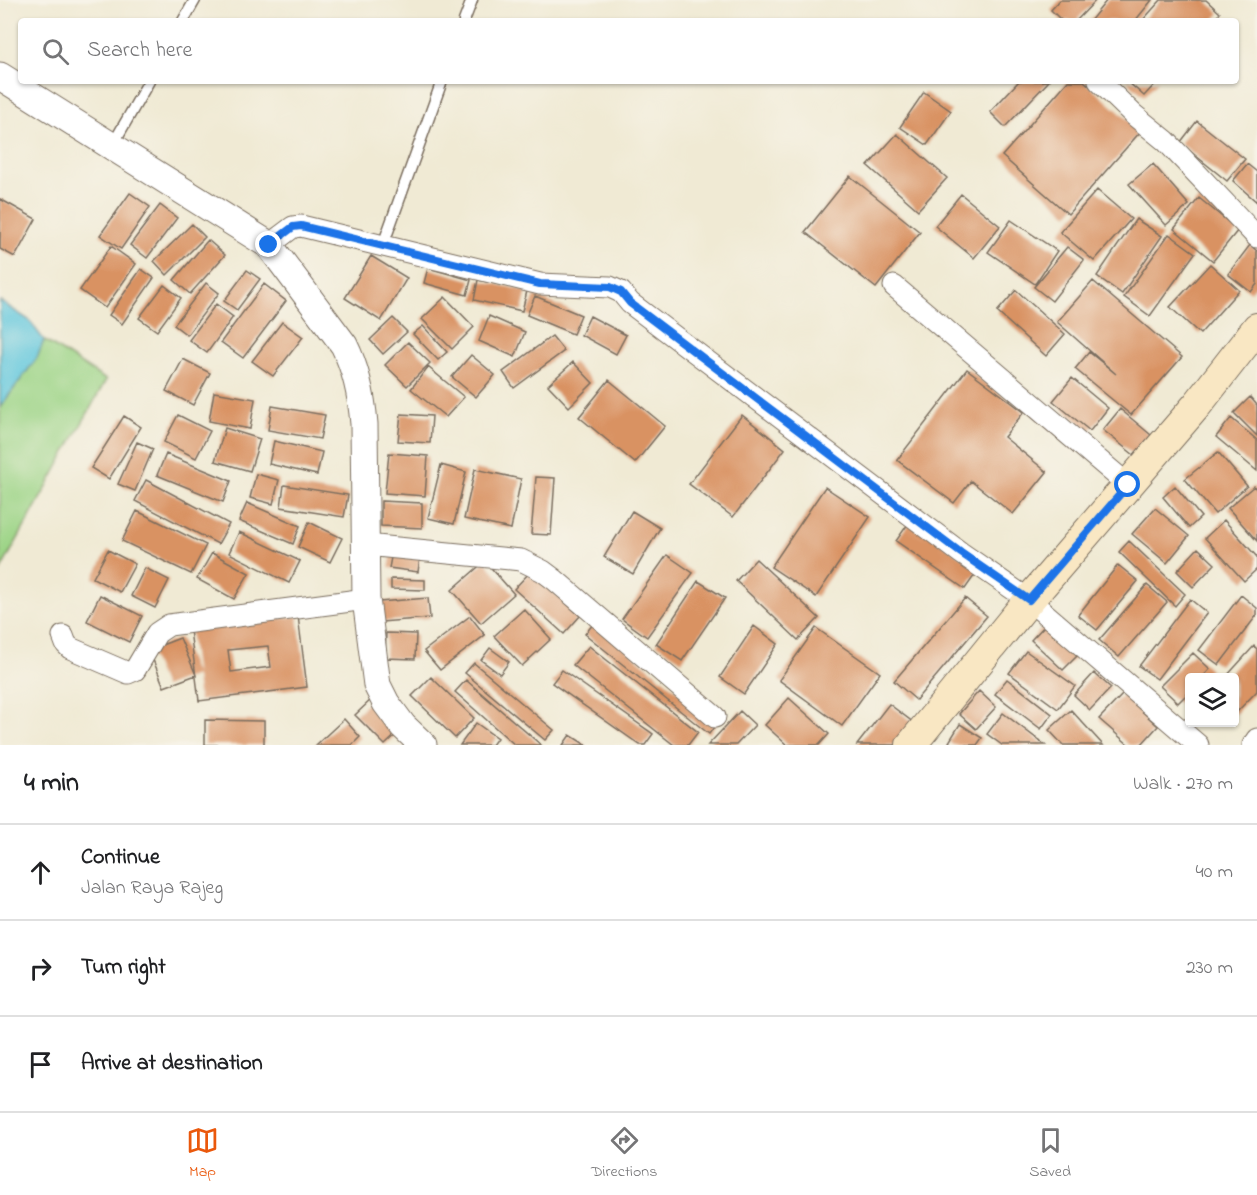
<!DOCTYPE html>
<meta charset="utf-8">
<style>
:root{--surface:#fff;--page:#f2f2f2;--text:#202124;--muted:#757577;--line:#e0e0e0;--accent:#ea580c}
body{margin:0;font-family:"Indie Flower",sans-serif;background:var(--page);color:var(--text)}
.controls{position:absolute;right:18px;bottom:18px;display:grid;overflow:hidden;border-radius:6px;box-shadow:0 2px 4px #0004}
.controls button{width:54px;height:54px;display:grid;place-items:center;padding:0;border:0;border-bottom:2px solid var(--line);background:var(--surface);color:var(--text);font:30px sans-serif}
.stop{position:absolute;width:18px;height:18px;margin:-14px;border:4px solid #1a73e8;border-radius:50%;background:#fff}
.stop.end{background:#1a73e8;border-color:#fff;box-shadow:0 2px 6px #0008}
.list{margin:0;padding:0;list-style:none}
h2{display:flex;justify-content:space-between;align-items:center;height:78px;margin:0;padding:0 24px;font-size:26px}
h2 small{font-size:20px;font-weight:400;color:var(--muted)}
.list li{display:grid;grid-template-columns:39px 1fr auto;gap:18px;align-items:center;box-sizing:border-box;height:96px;padding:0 24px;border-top:2px solid var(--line)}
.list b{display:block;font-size:22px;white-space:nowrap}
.list p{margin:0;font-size:20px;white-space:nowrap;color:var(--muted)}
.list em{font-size:20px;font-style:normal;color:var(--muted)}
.icon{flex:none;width:33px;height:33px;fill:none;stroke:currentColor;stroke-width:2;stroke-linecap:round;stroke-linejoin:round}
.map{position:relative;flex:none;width:1257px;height:745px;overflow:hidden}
.search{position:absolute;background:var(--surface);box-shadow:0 2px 4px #0004;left:18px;right:18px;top:18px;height:66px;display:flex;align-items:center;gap:15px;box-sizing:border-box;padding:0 21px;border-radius:6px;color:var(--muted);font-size:22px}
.sheet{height:366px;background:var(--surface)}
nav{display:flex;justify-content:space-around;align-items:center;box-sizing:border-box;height:84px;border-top:2px solid var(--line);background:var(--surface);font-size:16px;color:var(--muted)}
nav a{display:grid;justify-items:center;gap:3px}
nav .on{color:var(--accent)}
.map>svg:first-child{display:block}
.green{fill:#9cd486;stroke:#6c7f52;stroke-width:1.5}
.water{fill:#60c7dd;stroke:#4e787e;stroke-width:1.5}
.building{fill:#d99262;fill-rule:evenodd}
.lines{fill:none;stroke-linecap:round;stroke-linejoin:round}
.service-casing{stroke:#7a6d5e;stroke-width:13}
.minor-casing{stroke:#7a6d5e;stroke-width:23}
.tertiary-casing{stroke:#7a6d5e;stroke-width:29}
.secondary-casing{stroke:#7a6d5e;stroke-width:32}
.service{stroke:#fff;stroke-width:10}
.minor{stroke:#fff;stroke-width:21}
.tertiary{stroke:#fff;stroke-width:27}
.secondary{stroke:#f9e7c3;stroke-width:30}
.route{stroke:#1a73e8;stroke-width:8}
</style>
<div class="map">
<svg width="1257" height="745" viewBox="0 0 1257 745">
<rect width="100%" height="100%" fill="#f7f3e8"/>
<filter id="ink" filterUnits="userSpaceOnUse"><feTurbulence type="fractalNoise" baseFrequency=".0167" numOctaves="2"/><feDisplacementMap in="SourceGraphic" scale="12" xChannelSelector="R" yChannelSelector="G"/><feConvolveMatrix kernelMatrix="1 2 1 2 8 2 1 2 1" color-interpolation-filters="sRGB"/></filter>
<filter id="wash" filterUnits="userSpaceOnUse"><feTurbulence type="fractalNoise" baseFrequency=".008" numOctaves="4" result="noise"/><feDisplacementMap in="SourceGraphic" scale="24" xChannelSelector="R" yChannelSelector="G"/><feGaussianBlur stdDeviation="1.35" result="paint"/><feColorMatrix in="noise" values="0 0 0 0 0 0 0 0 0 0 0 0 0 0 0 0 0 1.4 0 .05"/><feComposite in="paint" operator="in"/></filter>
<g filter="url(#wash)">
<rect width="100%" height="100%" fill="#f0ead4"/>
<path class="green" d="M44,340L106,380L0,571V407L37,358Z"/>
<path class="water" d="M0,301L29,320L44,340L37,358L0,407Z"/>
<g id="blocks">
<path class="building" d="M1060,0H1096L1076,21H1062L1051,10Z
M1107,0H1152L1135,21H1090Z
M1161,0H1206L1220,13L1213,21H1142Z
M1019,81H1049L1005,127L990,112Z
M1068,81H1084L1141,131L1068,214L1002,156Z
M1127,81H1158L1144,96Z
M924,92L951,111L927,145L900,127Z
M1197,121L1245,159L1227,181L1180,143Z
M897,134L947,178L918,210L868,166Z
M1153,164L1189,205L1166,225L1129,184Z
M1247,164L1257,172V202L1233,181Z
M850,176L920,232L876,288L805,232Z
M1097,190L1131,219L1094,261L1060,232Z
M130,193L150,207L121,249L100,235Z
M961,194L1000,226L974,258L935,226Z
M1199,198L1238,230L1213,261L1174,229Z
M0,199L36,219L15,257L0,249Z
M160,205L177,218L147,258L130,245Z
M1136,219L1162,236L1122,294L1097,276Z
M1011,220L1057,251L1035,284L988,252Z
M192,224L205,237L167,275L154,261Z
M1169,234L1195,253L1150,316L1124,297Z
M208,240L225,255L190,294L174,280Z
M1250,245L1257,251V284L1251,292L1228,274Z
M111,246L136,264L105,308L80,290Z
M1067,247L1084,260L1052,301L1034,287Z
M371,256L407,278L381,321L345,298Z
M1210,264L1239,290L1200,334L1170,307Z
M428,268L471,280L467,295L424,283Z
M141,269L154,278L122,324L109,315Z
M247,270L260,279L237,310L224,301Z
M478,280L527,291L522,311L474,300Z
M1093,281L1182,357L1131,415L1075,369L1089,352L1116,374L1057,322Z
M206,283L219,293L187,335L174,325Z
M264,284L286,301L243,358L221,342Z
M164,285L181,298L157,331L139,318Z
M1016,290L1065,334L1046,356L997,312Z
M535,296L581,315L573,334L527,315Z
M445,297L474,327L452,349L422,319Z
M216,304L233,317L207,353L189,340Z
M489,316L525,332L515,357L479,341Z
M590,316L626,335L616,354L581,335Z
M393,318L407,332L383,354L370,340Z
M282,322L303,337L273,376L252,361Z
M423,326L447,352L438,360L413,334Z
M552,336L564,351L514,388L503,372Z
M408,342L430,363L407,386L385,365Z
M471,355L495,375L476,397L452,377Z
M183,359L210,373L193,405L166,391Z
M573,362L593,383L569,407L548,385Z
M428,367L464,397L446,417L411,389Z
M967,369L1024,412L1004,437L1047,472L1013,514L971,481L954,503L897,460Z
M1072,378L1108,408L1090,431L1053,401Z
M609,380L665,426L635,463L579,417Z
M214,392L255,399L250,429L209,421Z
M1250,397L1257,405V436L1234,413Z
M272,406L325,415L320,439L268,430Z
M1120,409L1151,435L1134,455L1103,430Z
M401,414L432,416L430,443L398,441Z
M178,415L210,431L196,458L164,442Z
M742,415L785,449L733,517L689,484Z
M124,416L141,427L109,479L91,468Z
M1231,418L1257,440V471L1216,437Z
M225,428L260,439L250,471L215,461Z
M274,441L322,452L317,475L269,464Z
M137,442L153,449L135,491L118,484Z
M1218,452L1247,486L1215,514L1185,479Z
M389,453L428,456L425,496L385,493Z
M166,454L231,481L223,502L157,475Z
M441,465L466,472L454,524L428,518Z
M475,469L521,479L511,529L464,519Z
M256,474L279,480L273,504L250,498Z
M536,477L555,478L551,535L531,534Z
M146,480L229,524L218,544L135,501Z
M284,485L348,495L344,517L281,507Z
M1175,486L1201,517L1189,528L1163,497Z
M1254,486L1257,490V541L1228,508Z
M825,487L870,517L816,597L771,567Z
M381,501L422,503V528L381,526Z
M247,503L300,526L293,544L239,521Z
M1155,508L1189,536L1167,563L1132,534Z
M137,511L206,545L191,574L122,541Z
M632,511L660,528L633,574L604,557Z
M1224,520L1257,557V569L1244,581L1205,538Z
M910,521L979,569L965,589L896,541Z
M309,522L342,538L330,562L298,547Z
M239,532L300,561L289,583L229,553Z
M1129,541L1185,594L1175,606L1119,552Z
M1198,548L1215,564L1193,587L1177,571Z
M108,550L135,564L120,592L93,578Z
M392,552L420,556L418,572L389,568Z
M212,553L249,573L234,599L197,579Z
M667,555L693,573L647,637L622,619Z
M756,559L819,618L798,640L736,581Z
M485,561L514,594L481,623L452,590Z
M1118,565L1138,581L1097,630L1078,615Z
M145,568L169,580L155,608L131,596Z
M531,571L580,616L564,634L514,589Z
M391,579L425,580V590L391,589Z
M698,581L725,598L682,661L656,644Z
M1147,585L1167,602L1119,657L1099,640Z
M100,595L142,616L129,642L87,621Z
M1241,595L1257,608V615L1219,665L1199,650Z
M428,598L430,618L381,622L379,602Z
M965,598L987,616L916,700L894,681Z
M1190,599L1207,613L1157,679L1139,666Z
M524,609L551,639L522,666L494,636Z
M298,616L307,687L199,701L190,630ZM268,646L271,667L231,672L228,650Z
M470,616L485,635L440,670L424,651Z
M594,623L717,723L709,734L585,634Z
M1047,623L1080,653L1063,670L1031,640Z
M754,626L778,644L744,694L720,677Z
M816,628L880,673L842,726L779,680Z
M386,633L416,634L415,659L385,658Z
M180,638L196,675L164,687L149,650Z
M589,646L698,732L688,745H674L573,665Z
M1254,646L1257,649V691L1234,715V678H1225Z
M490,648L509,662L500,674L481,660Z
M1026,651L1075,686L1058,709L1009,673Z
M1193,653L1210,669L1202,678H1190V691L1178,703L1160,686Z
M474,663L554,730L545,740L465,673Z
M562,670L653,734L645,745H640L552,683Z
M1094,673L1111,688L1090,710L1074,695Z
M431,677L474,718L455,738L412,696Z
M1007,679L1052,714L1041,729L995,694Z
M466,680L541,745H515L455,692Z
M979,691L996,707L976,729L959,714Z
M1123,694L1158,726L1141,745H1129L1099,719Z
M374,697L403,728L385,745L355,715Z
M789,698L829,734L819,745H787L765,725Z
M889,704L914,723L897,745H857Z
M1071,710L1103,745H1063L1049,730Z
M740,711L755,725L736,745H708Z
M1003,713L1045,745H1002L987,734Z
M344,719L360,737L352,745H316Z
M205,720L264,721V745H205Z
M476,723L497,738L492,745H460Z
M960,724L982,738L977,745H953L949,742Z
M570,735L586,745H563Z"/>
</g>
</g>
<g filter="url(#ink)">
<use href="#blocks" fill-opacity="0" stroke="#7a6d5e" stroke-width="1.5"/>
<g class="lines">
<g class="service-casing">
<path id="service" d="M183,21L195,0
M464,21L472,0
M112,146L149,81
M383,245L442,81"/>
</g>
<g class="minor-casing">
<path id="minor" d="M1099,81L1134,115L1166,141L1257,237
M269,245L293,227L301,226L540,284L610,287L621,292L630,303L961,553L1029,600L1198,745
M894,286L1128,485
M366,545L521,560L543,571L555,580L715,717
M63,636L66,644L70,648L128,673L135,670L157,633L169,625L366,599
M1253,745L1257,739"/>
</g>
<g class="tertiary-casing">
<path id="tertiary" d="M0,76L269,245L344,345C356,369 362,399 364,424L366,599L377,685L386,703L403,726L423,745"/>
</g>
<g class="secondary-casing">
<path id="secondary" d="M911,745L1029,600L1197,405L1257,328"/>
</g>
<use href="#service" class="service"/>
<use href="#minor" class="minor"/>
<use href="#tertiary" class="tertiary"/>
<use href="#secondary" class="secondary"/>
</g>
</g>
<g class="lines" filter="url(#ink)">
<path class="route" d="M269,245L293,227L301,226L540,284L610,287L621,292L630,303L961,553L1029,600L1128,485"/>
</g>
</svg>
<div class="controls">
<button><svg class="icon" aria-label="layers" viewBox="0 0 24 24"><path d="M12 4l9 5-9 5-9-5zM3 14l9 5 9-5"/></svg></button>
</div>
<div class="stop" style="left:1128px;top:485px"></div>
<div class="stop end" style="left:269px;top:245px"></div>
<div class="search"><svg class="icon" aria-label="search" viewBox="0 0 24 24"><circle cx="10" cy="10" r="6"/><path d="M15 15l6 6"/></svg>Search here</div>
</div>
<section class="sheet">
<h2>4 min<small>Walk · 270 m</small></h2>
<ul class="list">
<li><svg class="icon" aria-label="ahead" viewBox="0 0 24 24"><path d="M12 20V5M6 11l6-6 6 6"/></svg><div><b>Continue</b><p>Jalan Raya Rajeg</p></div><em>40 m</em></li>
<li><svg class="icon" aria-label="right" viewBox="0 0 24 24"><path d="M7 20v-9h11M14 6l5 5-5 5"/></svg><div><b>Turn right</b></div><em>230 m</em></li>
<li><svg class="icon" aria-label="arrive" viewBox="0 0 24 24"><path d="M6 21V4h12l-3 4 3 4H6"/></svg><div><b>Arrive at destination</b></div></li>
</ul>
</section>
<nav>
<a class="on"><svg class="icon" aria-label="map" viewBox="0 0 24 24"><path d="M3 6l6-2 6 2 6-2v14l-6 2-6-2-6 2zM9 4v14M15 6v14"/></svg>Map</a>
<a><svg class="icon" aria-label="directions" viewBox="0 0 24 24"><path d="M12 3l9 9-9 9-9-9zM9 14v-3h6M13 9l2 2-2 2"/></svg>Directions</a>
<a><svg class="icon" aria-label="saved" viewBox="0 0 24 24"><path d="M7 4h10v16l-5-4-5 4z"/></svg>Saved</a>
</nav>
